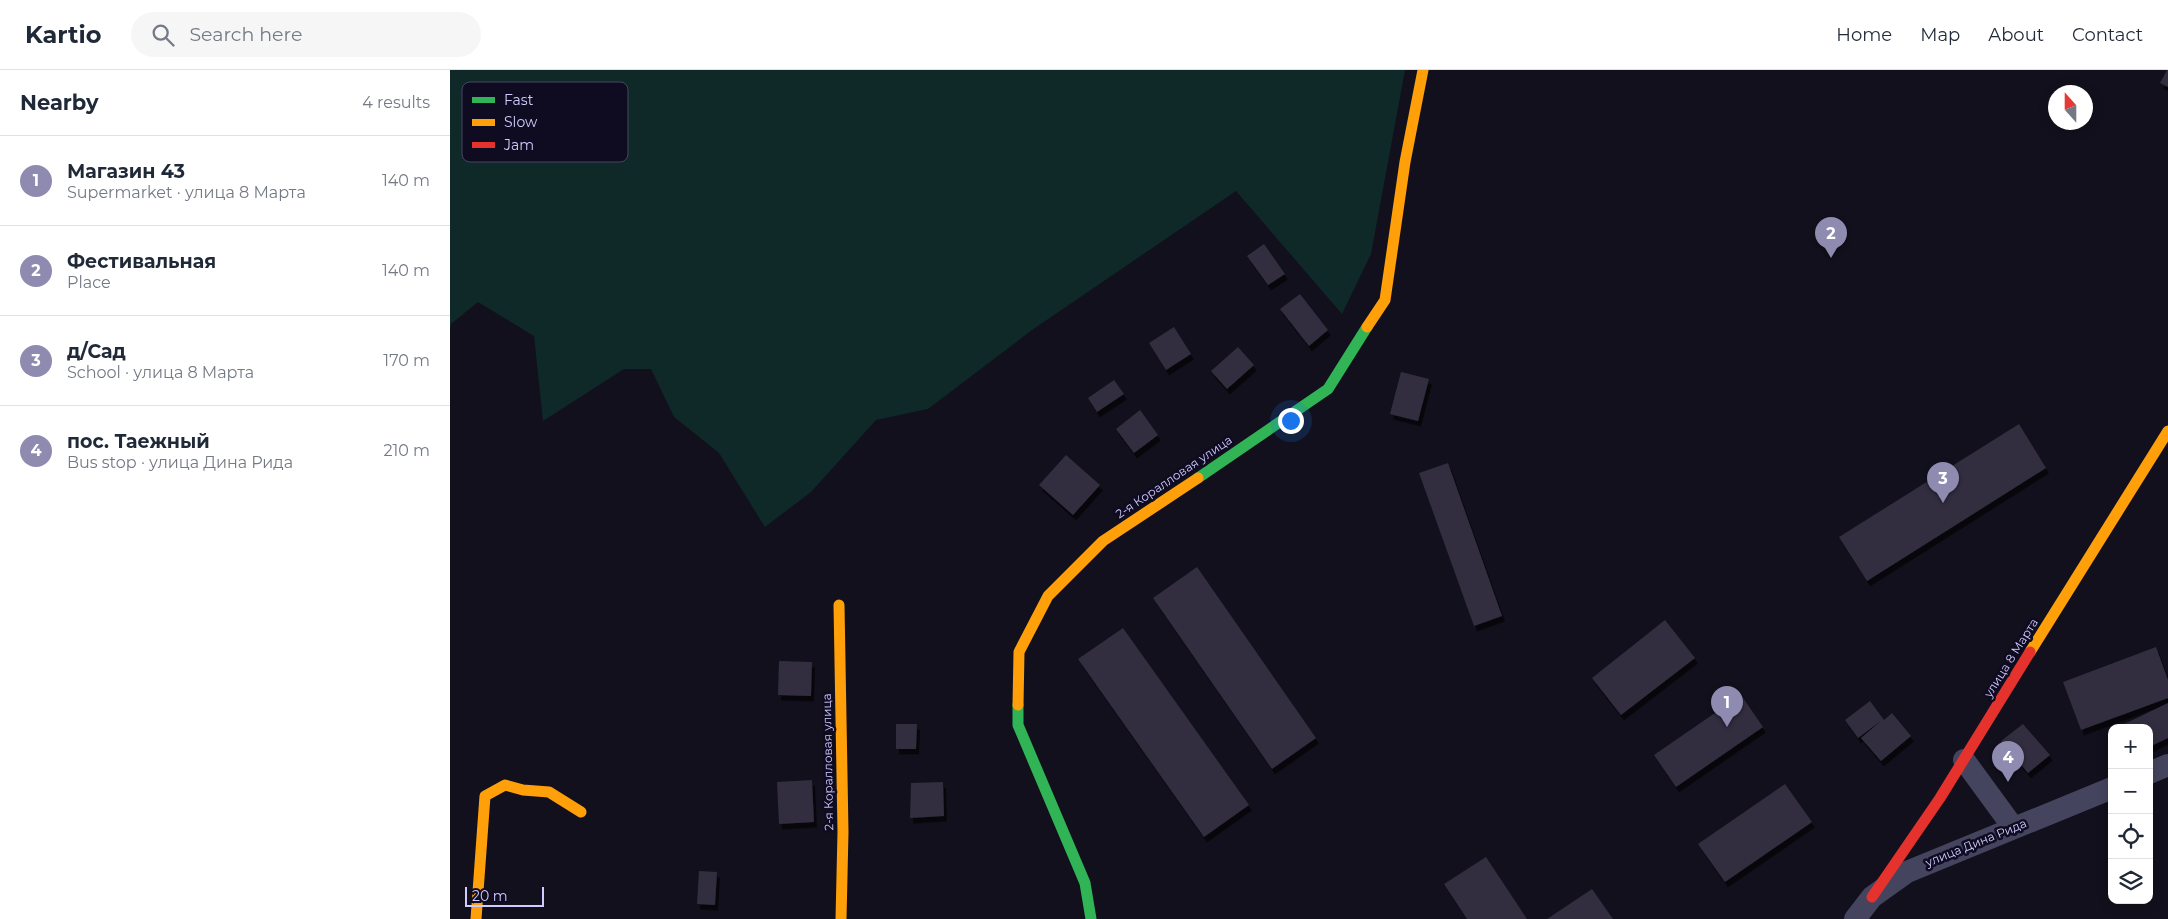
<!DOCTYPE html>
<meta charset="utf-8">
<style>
:root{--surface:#fff;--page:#f6f6f7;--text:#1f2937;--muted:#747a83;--line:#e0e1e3;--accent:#8e8ab0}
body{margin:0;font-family:Montserrat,sans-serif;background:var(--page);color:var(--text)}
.controls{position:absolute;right:15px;bottom:15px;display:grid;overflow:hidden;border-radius:10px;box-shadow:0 2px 12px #0003}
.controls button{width:45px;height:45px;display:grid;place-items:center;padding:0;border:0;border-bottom:1px solid var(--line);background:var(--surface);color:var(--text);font:25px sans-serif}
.compass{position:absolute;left:1598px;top:15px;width:45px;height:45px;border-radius:50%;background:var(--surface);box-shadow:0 2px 12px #0003;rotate:339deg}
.scale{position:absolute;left:15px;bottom:12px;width:79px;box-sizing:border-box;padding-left:5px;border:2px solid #d0ccff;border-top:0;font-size:14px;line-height:18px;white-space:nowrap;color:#d0ccff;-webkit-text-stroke:4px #0f0b21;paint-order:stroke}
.you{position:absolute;left:840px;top:350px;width:18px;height:18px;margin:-12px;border:4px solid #fff;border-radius:50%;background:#1a73e8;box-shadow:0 0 0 8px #1a73e833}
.badge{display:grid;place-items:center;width:32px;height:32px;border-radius:50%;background:var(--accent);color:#fff;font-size:16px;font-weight:700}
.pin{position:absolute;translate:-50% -41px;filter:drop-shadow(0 1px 2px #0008)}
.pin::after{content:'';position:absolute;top:26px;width:18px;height:15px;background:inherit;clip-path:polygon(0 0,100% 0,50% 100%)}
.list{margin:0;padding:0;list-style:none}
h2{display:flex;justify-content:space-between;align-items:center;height:65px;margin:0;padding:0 20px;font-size:21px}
h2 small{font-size:16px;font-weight:400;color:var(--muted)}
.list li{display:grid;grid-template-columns:32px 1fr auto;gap:15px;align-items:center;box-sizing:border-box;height:90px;padding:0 20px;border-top:1px solid var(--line)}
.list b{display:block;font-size:19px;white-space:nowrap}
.list p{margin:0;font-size:16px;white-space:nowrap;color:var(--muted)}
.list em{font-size:16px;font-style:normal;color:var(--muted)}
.icon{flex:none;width:28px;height:28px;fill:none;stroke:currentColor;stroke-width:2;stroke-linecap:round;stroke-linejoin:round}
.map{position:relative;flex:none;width:1718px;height:849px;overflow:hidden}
header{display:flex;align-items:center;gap:30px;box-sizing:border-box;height:70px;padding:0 25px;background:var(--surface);border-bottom:1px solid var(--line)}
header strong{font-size:24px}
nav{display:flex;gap:28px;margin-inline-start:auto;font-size:18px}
.search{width:350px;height:45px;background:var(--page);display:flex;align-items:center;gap:12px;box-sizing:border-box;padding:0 18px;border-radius:28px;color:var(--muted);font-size:19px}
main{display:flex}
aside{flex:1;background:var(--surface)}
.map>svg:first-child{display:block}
.green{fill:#0f2828}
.building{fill:#302e3f;filter:url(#shadow)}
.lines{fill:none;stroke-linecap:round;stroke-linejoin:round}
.street{stroke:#45445e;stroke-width:22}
.fast{stroke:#30b455;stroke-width:11}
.slow{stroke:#ff9f0a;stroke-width:11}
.jam{stroke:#e5322d;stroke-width:11}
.labels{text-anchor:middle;stroke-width:5;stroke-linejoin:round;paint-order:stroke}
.street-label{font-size:12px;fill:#d0ccff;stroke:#0f0b21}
.key{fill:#0f0b21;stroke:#494564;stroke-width:1}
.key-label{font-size:14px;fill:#d0ccff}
</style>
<header>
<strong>Kartio</strong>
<div class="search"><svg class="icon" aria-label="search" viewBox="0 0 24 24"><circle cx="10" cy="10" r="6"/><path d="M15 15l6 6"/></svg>Search here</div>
<nav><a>Home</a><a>Map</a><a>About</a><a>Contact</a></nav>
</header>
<main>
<aside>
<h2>Nearby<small>4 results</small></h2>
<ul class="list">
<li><span class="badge">1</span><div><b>Магазин 43</b><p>Supermarket · улица 8 Марта</p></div><em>140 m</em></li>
<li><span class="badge">2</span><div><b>Фестивальная</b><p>Place</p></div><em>140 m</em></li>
<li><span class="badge">3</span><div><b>д/Сад</b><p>School · улица 8 Марта</p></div><em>170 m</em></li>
<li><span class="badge">4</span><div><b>пос. Таежный</b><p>Bus stop · улица Дина Рида</p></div><em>210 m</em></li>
</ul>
</aside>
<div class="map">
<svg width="1718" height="849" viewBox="0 0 1718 849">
<defs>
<filter id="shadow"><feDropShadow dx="3" dy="5.5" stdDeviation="0" flood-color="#0009"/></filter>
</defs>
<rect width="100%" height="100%" fill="#12101c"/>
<path class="green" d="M0,0H955L921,184L892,244L786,121L582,260L478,339L426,350L361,422L315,457L269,383L224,347L201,299H174L93,351L84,266L28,232L1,254L0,259Z"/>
<path class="building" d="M1717,0H1718V17L1710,13Z
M814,174L835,204L818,215L797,186Z
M850,224L878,260L859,276L830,239Z
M724,257L741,284L716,300L699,273Z
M788,277L804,295L777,319L761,301Z
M951,302L979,309L968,351L940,344Z
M664,310L674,324L647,342L638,328Z
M690,340L708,365L684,383L666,359Z
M1569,354L1596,398L1417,511L1389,467Z
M616,385L650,415L623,445L589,415Z
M998,393L1052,546L1024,556L969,403Z
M747,497L866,668L822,699L703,528Z
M1215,550L1245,588L1171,645L1142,608Z
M673,558L799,735L754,767L628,589Z
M1706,577L1718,610V628L1631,660L1613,612Z
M329,591L362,592L361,626L328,625Z
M1291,625L1313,657L1226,717L1204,685Z
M1420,631L1434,650L1442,643L1461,666L1431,691L1411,668L1432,650L1408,668L1395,650Z
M1718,633V668L1699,677V658H1666Z
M446,654H467L466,679H446Z
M1573,654L1600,685L1578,703L1551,671Z
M362,710L364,752L329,754L327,712Z
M493,712L494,746L460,748L461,713Z
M1335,714L1362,752L1275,812L1248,774Z
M1036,787L1077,849H1017L994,814Z
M249,801L267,802L265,835L247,834Z
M1142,819L1163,849H1097Z"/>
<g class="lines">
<path class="street" d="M1514,690L1563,757
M1699,703L1718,695
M1405,849L1422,827L1457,802L1662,718"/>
<path class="fast" d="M748,408L878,319L917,257
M568,635V655L635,813L641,849"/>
<path class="slow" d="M917,257L935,230L955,92L973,0
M389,535L393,762L391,849
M1580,582L1718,361
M568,635L569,582L598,526L653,471L748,408
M26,849L35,726L55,715L73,720L99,722L131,742"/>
<path class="jam" d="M1422,827L1490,728L1580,582"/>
</g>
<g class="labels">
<g class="street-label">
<text transform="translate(724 407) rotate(-34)" y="4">2-я Коралловая улица</text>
<text transform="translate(1561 588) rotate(-58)" y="4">улица 8 Марта</text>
<text transform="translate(378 692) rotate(-91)" y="4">2-я Коралловая улица</text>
<text transform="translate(1526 773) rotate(-22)" y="4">улица Дина Рида</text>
</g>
</g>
<rect x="12" y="12" width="166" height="80" rx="8" class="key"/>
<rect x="22" y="27" width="23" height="6" fill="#30b455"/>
<rect x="22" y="49" width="23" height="7" fill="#ff9f0a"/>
<rect x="22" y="72" width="23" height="6" fill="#e5322d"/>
<g class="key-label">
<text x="54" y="35">Fast</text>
<text x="54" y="57">Slow</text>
<text x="54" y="80">Jam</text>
</g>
</svg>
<div class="controls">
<button>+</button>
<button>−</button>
<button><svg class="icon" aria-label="locate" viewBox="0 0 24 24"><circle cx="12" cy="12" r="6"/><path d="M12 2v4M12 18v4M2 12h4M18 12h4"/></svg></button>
<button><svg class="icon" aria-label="layers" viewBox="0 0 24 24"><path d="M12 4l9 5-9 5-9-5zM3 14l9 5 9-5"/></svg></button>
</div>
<svg class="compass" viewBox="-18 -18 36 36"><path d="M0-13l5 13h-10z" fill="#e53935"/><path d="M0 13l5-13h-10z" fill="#747a83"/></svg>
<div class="scale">20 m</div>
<div class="you"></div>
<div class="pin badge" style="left:1277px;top:657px">1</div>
<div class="pin badge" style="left:1381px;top:188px">2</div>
<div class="pin badge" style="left:1493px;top:433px">3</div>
<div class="pin badge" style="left:1558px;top:712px">4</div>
</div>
</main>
